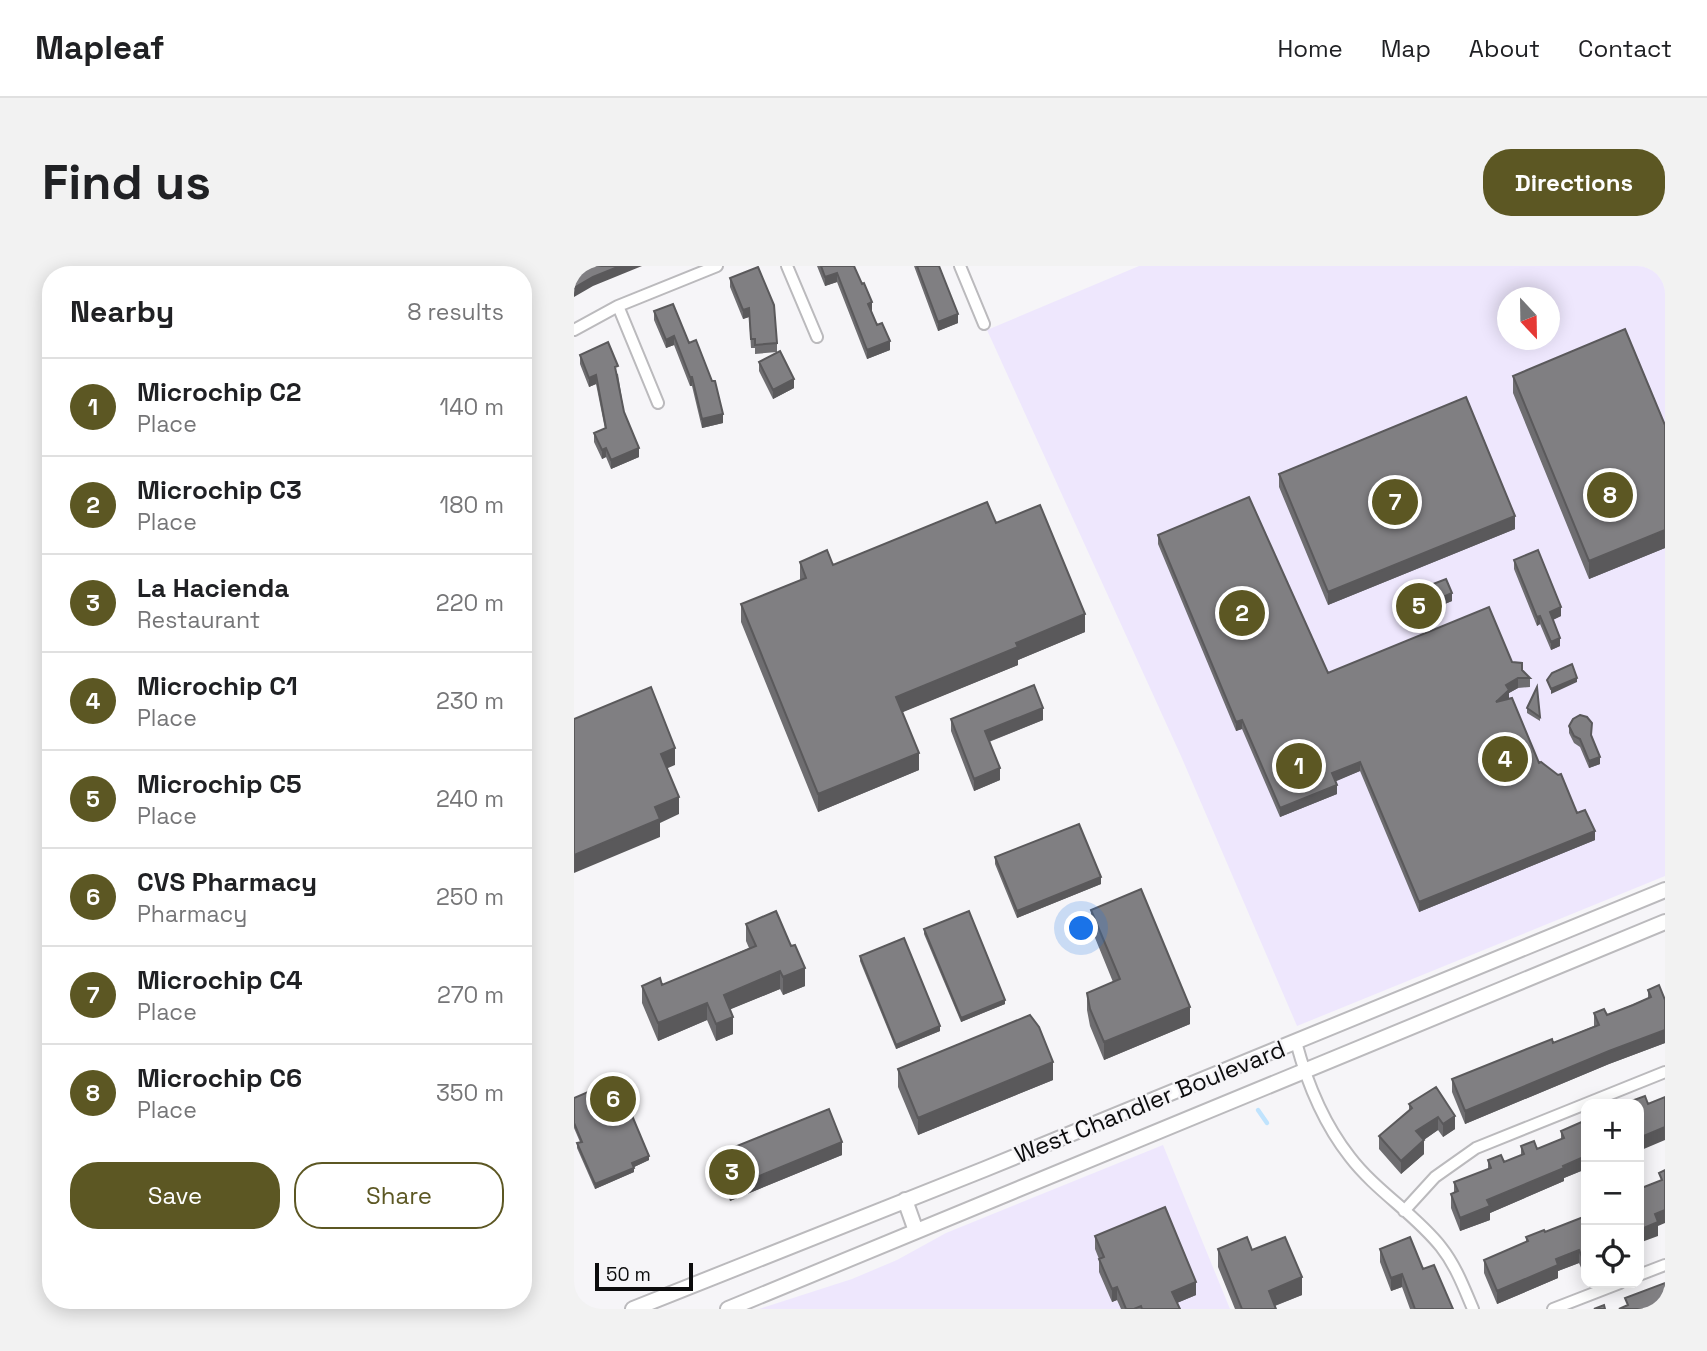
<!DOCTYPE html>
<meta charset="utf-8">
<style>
:root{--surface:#fff;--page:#f2f2f2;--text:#202124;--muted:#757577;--line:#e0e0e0;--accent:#5c5723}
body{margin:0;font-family:"Space Grotesk",sans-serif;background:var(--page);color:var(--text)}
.controls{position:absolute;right:21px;bottom:21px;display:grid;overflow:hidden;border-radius:14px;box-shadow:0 4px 18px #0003}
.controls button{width:63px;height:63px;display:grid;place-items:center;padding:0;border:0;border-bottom:2px solid var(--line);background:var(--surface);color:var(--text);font:35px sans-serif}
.compass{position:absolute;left:923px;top:21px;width:63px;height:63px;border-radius:50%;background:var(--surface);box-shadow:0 4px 18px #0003;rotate:158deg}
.scale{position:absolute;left:21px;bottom:18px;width:98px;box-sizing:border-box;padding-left:7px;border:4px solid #0c0c0d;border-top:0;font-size:19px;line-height:24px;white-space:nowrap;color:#0c0c0d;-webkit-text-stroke:5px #f6f5f8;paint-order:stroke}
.you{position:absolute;left:508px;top:663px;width:24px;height:24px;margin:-18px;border:5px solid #fff;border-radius:50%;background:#1a73e8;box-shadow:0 0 0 10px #1a73e833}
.badge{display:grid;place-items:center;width:46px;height:46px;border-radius:50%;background:var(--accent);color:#fff;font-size:23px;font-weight:700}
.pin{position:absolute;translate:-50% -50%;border:4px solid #fff;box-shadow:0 2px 7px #0006}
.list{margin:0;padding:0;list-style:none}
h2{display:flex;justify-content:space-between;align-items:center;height:91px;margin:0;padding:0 28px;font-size:30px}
h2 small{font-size:23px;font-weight:400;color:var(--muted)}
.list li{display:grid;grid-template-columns:46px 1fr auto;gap:21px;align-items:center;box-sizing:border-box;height:98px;padding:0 28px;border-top:2px solid var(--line)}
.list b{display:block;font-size:26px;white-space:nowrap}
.list p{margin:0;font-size:23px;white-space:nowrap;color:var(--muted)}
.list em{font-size:23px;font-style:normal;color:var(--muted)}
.actions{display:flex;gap:14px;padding:21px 28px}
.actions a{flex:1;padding:16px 0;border:2px solid var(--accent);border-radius:28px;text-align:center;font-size:24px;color:var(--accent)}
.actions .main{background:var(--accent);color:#fff}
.icon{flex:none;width:38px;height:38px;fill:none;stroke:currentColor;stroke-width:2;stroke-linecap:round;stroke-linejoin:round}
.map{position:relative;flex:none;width:1091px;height:1043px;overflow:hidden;border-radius:28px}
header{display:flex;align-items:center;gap:42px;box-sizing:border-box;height:98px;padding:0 35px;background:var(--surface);border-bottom:2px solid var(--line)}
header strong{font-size:33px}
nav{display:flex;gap:38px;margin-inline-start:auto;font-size:24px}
.intro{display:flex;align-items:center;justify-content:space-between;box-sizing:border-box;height:168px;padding:0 42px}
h1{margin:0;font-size:49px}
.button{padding:18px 32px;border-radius:28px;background:var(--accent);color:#fff;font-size:24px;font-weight:700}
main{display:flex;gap:42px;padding:0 42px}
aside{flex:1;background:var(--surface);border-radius:28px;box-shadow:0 4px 18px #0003}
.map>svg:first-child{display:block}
.commercial{fill:#eee7fd;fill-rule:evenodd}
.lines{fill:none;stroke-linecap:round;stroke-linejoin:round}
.stream{stroke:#c0e3fd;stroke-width:4.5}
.street-casing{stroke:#bbbabd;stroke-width:14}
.secondary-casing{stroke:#bbbabd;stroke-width:18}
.street{stroke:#fff;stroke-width:10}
.secondary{stroke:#fff;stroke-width:14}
.wall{fill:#6e6d70}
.shaded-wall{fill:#5a595b}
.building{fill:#807f82;stroke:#5a595b;stroke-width:2}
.labels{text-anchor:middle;stroke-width:5;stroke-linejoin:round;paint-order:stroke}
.street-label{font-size:24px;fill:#0c0c0d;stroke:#f6f5f8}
</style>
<header>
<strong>Mapleaf</strong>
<nav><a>Home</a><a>Map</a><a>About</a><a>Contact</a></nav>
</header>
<div class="intro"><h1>Find us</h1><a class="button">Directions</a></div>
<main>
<aside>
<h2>Nearby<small>8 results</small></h2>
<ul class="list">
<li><span class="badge">1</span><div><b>Microchip C2</b><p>Place</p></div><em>140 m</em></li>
<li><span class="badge">2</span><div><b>Microchip C3</b><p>Place</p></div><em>180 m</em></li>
<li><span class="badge">3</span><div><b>La Hacienda</b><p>Restaurant</p></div><em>220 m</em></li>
<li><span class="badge">4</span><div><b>Microchip C1</b><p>Place</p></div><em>230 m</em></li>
<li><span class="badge">5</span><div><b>Microchip C5</b><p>Place</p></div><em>240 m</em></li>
<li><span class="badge">6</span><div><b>CVS Pharmacy</b><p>Pharmacy</p></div><em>250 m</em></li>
<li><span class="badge">7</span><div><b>Microchip C4</b><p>Place</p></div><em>270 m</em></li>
<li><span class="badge">8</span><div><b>Microchip C6</b><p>Place</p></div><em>350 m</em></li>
</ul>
<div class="actions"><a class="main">Save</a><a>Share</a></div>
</aside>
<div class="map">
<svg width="1091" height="1043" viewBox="0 0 1091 1043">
<rect width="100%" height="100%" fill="#f6f5f8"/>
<path class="commercial" d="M565,0H1091V610L723,760L607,490L413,64ZM934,32H976V74H934Z
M589,879L656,1043H185L278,1013L323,994L372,967Z"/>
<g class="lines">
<path class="stream" d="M684,844L693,857"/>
<g class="street-casing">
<path id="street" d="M213,0L243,71
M386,0L410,58
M44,40L84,137
M0,64L44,40L143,0
M722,776C733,817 750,858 776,891C802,925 841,948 867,981C882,1000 890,1022 899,1043
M830,945L861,911L902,882L1091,806
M1065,1009L1091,999
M979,1043L1046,1017"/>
</g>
<g class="secondary-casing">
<path id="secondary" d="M331,934L342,965
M59,1043L411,903L1091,624
M154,1043L1091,656"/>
</g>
<use href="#street" class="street"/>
<use href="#secondary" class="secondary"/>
</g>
<path class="wall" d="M243,0H280L303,59L316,84L293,93L263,16L251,20Z
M340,0H365L384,57L364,65Z
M156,12L203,77V86L220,122L199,133L185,105V96L203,86L181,88V82H177L175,51L169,53L156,21Z
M80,45L115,77L149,157L128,162L118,120H116L100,79L92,82L80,54Z
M6,89L44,108L50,146L65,191L37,203L32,191L28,193L20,176V167L31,163L22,118L15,121L6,98Z
M939,110L1091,159V282L1015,313L939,127Z
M705,208L941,263L754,339L705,221Z
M422,257L511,366L444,394V399L328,446L345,504L244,546L167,356V338L226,314V296L259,299Z
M584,269L754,407L938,396L956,412V421L944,422L935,427V433L965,497L1003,547L1021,574L845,646L786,505L761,515L763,528L706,551L668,463L662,465L584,278Z
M940,294L987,350L979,354L986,380L977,384L966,358L963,360L940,303Z
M854,320L878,335L861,342V346L837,356L829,335V327Z
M953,442L966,451V455L953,447Z
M377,453L469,454L415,476L426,514L400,525L377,465Z
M995,460L1018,470L1026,498L1015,502L1006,481L1000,477L995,467Z
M421,591L527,618L443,652L421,598Z
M517,644L616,758L530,794L516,760L513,744V727L539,716L517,662Z
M172,658L231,720L209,729L206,723L156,743L159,768L142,775L133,754L84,775L68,737V720L88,719L175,682L172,675Z
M350,663L431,738L387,756L350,668Z
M286,690L366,765L322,783L286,695Z
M1074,724L1091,734V777L1035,798L891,858L878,826V813L979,777L1020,760V747L1033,749L1074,732Z
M324,803L479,814L344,869L324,821Z
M0,832L75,894L60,901V906L21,923L3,882V877L6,876L0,862Z
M835,838L881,850V863L869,871L864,864L850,874V888L827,908L805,883V870L835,844Z
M1012,854V903L990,912V915L916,947V954L886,965L877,942V928L880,927V916L914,903V894L930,896L947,889V880L963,883L987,873V865Z
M143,888L268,889L156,935L143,902Z
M1012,950V1002L1008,1004L1005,997L984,1005V1012L923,1038L910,1007V994L952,976V971L971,966Z
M521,970L622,1029L603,1037L606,1043H547L543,1034L538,1036L525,1006V993L521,983Z
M644,983L678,984L728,1029L701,1040L702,1043H661L644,1001Z
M806,983L849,1003L879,1043H836L828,1021L817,1025L806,996Z"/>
<path class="shaded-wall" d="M46,0H68L19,20L0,31V22L19,11Z
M263,7V16L251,20V11Z
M298,36V45L294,47V38Z
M175,42V51L169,53V44Z
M384,48V57L364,65V56Z
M100,70V79L92,82V74Z
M316,75V84L293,93V84Z
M22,109V118L15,121V112Z
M116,111H118V120H116Z
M220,113V122L199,133V124Z
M149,148V157L128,162V153Z
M32,182V191L28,193V184Z
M65,182V191L37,203V194Z
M941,250V263L754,339V326Z
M1091,264V282L1015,313V295Z
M878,327V335L861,342V346L837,356V348L860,335Z
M987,341V350L976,355V346Z
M511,348V366L444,394V399L322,449V431L442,377Z
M966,350V358L963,360V351Z
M986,372V380L977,384V376Z
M944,412V422L935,427V434L922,436L932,419Z
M1003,412V416L977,428V423Z
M469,442V454L411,477V465Z
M668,454V463L662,465V456Z
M101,482V499L87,505V488Z
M345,487V504L244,546V528Z
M1026,491V498L1015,502V495Z
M786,496V505L758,517V507Z
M426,502V514L400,525V513Z
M763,519V528L706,551V542Z
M105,531V548L86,557V571L0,607V589L81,541Z
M1021,565V574L845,646V636Z
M527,611V618L443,652V645Z
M231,702V720L209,729V711Z
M206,705V723L150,746V729Z
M431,734V738L387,756V752Z
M133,737V754L84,775V757Z
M616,741V758L530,794V776Z
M159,751V768L142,775V758Z
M366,760V765L322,783V779Z
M1091,764V777L1035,798L891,858V845L1035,785Z
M479,796V814L344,869V852Z
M881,850V863L869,871V858Z
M864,851V864L842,879V865Z
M1091,861V874L1065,885V872Z
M850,874V888L827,908V895Z
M268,876V889L156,935V922Z
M75,890V894L58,902V897Z
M1012,890V903L990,912V915L916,947V954L886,965V952L913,934L989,900Z
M60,902V906L21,923V918Z
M1091,944V957L1084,960V970L1065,977V964L1081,948Z
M1005,984V997L984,1005V1012L923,1038V1025L982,993Z
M1012,989V1002L1008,1004V991Z
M828,1008V1021L817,1025V1012Z
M728,1011V1029L695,1042V1025Z
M622,1016V1029L598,1039V1026Z
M543,1021V1034L538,1036V1023Z"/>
<path class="building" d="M0,0H46L19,11L0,22Z
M247,0H280L288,18L290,17L298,36L294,38L303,59L308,57L316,75L293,84L263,7L251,11Z
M343,0H365L384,48L364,56Z
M184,1L200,39L203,77L181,79V73H177L175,42L169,44L156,12Z
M99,38L115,77L122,74L138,115H141L149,148L128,153L118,111H116L100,70L92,74L80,45Z
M1051,63L1091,159V264L1015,295L939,110Z
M34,76L44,100L41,101L50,146L65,182L37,194L32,182L28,184L20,167L32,162L22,109L15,112L6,89Z
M206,85L220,113L199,124L185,96Z
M892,131L941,250L754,326L705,208Z
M675,231L754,407L915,341L938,396L948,397V404L956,412H944L932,419L935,424L922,436L938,432L965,497L967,496L984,509L987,508L1003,547L1011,544L1021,565L845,636L786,496L758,507L763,519L706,542L668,454L662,456L584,269Z
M413,236L422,257L466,239L511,348L442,377L444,381L322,431L345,487L244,528L167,338L232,312L226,296L253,284L259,299Z
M964,284L987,341L976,346L986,372L977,376L966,350L963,351L940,294Z
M872,313L878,327L860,335L861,338L837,348L829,327L852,317L854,320Z
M998,398L1003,412L977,423L973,414L978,407Z
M460,419L469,442L411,465L426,502L400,513L377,453Z
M77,421L101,482L87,488L105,531L81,541L86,553L0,589V453Z
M963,421L966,451L953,442Z
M1006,449L1013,451L1018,457L1017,469L1026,491L1015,495L1006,473L1000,470L995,460L999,453Z
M505,558L527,611L443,645L421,591Z
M567,623L616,741L530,776L516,743L513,727L546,713L517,644Z
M202,645L217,680L221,679L231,702L209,711L206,705L150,729L159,751L142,758L133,737L84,757L68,720L86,712L88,719L182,680L172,658Z
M395,645L431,734L387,752L350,663Z
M330,672L366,760L322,779L286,690Z
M1085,719L1091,734V764L1035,785L891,845L878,813L978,773L979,777L1025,759L1020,747L1030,743L1033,749L1059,739L1077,731L1074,724Z
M456,749L465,761L479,796L344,852L324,803Z
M37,816L46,821L75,890L58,897L60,902L21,918L3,877L8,876L0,857V832Z
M862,821L881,850L869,858L864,851L842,865L850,874L827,895L805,870L838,842L835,838Z
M1071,830L1074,838L1091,831V861L1065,872V838H1058L1057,835Z
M255,843L268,876L156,922L143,888Z
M1012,854V890L989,900L990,902L913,934L916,940L886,952L877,928L884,925L880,916L917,902L914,894L927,889L930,896L950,888L947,880L960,875L963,883L990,872L987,865Z
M1091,904V944L1081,948L1084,956L1065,964V923L1088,914L1085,907Z
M591,941L622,1016L598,1026L606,1043H568L567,1040L560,1043H552L543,1021L538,1023L525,993L530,991L521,970Z
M1012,950V989L1008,991L1005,984L982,993L984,999L923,1025L910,994L954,975L952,971L970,964L971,966Z
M673,971L678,984L711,971L728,1011L695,1025L702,1043H668L644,983Z
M836,971L849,1003L860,999L879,1043H841L828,1008L817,1012L806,983Z
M1091,1017V1043H1045L1054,1039L1051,1032Z
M1030,1039L1031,1043H1020Z"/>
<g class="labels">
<g class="street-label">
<text transform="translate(576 836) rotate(-22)" y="8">West Chandler Boulevard</text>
</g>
</g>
</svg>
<div class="controls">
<button>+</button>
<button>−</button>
<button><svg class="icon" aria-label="locate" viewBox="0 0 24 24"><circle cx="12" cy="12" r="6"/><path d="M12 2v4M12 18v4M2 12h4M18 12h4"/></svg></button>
</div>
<svg class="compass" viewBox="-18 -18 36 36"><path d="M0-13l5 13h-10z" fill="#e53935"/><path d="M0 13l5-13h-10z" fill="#757577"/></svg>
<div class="scale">50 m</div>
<div class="you"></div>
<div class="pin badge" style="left:725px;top:500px">1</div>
<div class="pin badge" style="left:668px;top:347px">2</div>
<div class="pin badge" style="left:158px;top:906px">3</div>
<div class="pin badge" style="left:931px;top:493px">4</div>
<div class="pin badge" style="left:845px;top:340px">5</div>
<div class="pin badge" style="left:39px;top:833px">6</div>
<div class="pin badge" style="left:821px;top:236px">7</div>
<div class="pin badge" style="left:1036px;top:229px">8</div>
</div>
</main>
